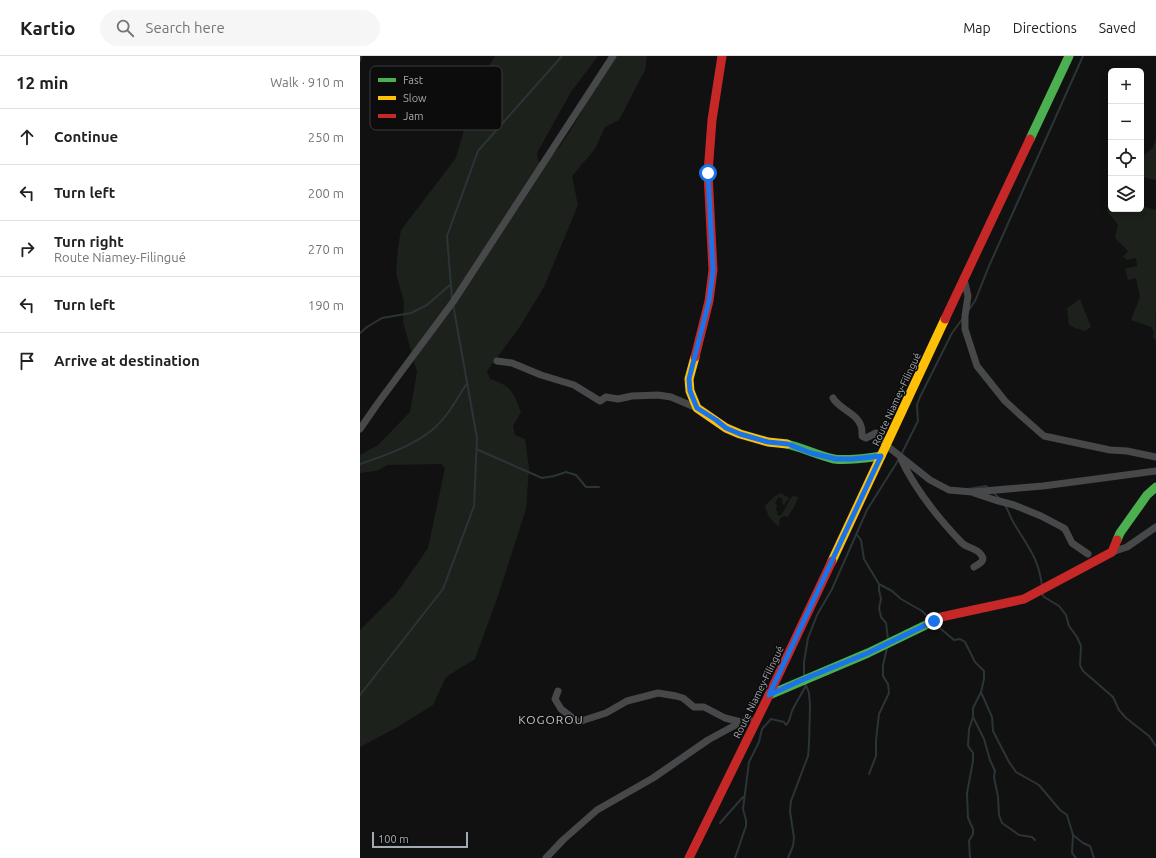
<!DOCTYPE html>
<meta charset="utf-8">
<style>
:root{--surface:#fff;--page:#f6f6f6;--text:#202124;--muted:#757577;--line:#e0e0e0}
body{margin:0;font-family:Ubuntu,sans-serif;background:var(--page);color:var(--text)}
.controls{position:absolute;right:12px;top:12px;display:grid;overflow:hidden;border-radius:6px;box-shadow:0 2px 10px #0003}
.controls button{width:36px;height:36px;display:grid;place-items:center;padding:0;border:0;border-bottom:1px solid var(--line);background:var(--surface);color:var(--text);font:20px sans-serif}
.scale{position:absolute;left:12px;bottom:10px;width:96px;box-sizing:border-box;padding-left:4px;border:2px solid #a4aab1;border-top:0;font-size:11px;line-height:14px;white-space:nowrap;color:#a4aab1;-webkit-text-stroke:3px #0c0c0d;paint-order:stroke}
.stop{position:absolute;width:12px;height:12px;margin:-9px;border:3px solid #1a73e8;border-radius:50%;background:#fff}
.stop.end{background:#1a73e8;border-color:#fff;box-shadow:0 1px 4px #0008}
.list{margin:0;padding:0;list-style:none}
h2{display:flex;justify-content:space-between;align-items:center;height:52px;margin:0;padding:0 16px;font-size:17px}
h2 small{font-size:13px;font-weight:400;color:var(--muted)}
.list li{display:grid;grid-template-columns:26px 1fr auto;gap:12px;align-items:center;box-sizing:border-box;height:56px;padding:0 16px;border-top:1px solid var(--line)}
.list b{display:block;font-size:15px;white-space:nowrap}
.list p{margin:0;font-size:13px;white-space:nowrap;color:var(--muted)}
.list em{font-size:13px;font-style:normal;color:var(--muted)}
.icon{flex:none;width:22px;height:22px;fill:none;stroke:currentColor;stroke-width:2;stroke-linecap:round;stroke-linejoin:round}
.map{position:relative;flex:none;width:796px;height:802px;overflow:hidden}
header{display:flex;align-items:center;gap:24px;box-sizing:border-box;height:56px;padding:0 20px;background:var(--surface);border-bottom:1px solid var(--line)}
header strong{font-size:19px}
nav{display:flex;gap:22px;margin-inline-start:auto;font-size:14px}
.search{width:280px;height:36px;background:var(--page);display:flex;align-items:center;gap:10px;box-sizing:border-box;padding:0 14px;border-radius:22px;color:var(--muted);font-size:15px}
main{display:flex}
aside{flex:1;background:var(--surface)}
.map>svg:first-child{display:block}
.green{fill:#1c211c}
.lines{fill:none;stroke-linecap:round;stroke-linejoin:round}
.stream{stroke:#2b3437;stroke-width:2}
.street{stroke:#46484a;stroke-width:7}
.fast{stroke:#4caf50;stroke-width:9}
.slow{stroke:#ffc107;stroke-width:9}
.jam{stroke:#c62828;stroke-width:9}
.route{stroke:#1a73e8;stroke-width:5}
.labels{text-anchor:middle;stroke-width:3;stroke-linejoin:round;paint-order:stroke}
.street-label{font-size:10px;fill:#a4aab1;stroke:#0c0c0d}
.quarter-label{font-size:12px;letter-spacing:1px;fill:#c4c8cd;stroke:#0c0c0d}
.key{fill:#0c0c0d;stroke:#3a3b3e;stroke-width:1}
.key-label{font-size:11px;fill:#a4aab1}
</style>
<header>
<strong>Kartio</strong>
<div class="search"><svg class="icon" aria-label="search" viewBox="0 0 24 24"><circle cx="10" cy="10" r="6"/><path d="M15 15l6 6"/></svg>Search here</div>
<nav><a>Map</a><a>Directions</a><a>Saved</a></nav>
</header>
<main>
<aside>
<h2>12 min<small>Walk · 910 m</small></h2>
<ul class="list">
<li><svg class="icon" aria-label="ahead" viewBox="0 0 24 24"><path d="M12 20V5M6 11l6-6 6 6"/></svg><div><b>Continue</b></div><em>250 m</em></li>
<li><svg class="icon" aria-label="left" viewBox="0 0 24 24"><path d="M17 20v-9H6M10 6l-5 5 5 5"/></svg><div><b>Turn left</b></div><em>200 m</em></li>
<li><svg class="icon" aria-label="right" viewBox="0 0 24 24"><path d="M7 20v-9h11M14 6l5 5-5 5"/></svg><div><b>Turn right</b><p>Route Niamey-Filingué</p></div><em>270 m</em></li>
<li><svg class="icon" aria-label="left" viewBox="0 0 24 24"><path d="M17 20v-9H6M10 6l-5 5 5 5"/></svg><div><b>Turn left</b></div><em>190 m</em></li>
<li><svg class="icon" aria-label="arrive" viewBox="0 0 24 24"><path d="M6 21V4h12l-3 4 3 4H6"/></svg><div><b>Arrive at destination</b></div></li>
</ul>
</aside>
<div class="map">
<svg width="796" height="802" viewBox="0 0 796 802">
<rect width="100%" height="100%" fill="#111112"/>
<path class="green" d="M135,0H238L211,36L177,97L178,105L184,108C205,88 217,63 231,39C239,25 248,13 257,0H287L285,14L259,64L245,71L235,93L212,120L218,149L184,231L159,272L127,315L130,323C152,330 153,336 161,356L153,370L155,379L165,383L169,412L166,453L137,543L115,603L86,621L73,649L36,672L0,691V574L36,538L68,492L85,412L81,408L28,409L16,415L0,417V399L18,389L50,356L57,316L43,266L44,246L36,217L38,191L41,174L96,102L116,31Z
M796,82V124L781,121L782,100L793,92Z
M781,150L796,154V253C795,264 796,272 796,283L795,284L793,281L794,276L791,271L771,264L780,241L776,222L768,224L765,213L777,210L776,202L767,204L763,201L768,195L755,182L758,169L747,155L749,152L755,155L757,153H760L762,155L763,153H781Z
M720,243L731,271L725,275L715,272L709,269L707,252Z
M421,437L429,442L424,449L422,447L423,443L418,441L415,447L417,449L416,454L418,456L417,458L419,460L422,458L430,443L433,440L438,441L435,449L428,461L424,460L420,463L419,470C411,465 407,459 405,450L415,440Z"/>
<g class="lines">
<path class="stream" d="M0,5L1,0
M92,242L87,180L118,95L202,0
M608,255L615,245L629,210L723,0
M0,277L7,271L22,262L51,257L67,249L91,228
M116,393L182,422L194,420L206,416L216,419L226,431H239
M541,399L558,365L557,349L560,341L592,277L603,262
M0,408C23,400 53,390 72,374C87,362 97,343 107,327
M608,433L626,430L628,432
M633,436L640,443
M645,449C649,456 651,463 655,469C668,491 679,503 682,530
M497,479L501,484L504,503L519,528L532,535L541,543L562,555L569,562
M519,528V534L521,543L519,552L521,561L526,567L528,583
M682,538L684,541L699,550L706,559L709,570L717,581L721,590L720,609L723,615L753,641L759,654L766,662L789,680L796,690
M575,568L594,584L600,583L605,586L615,606L624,615V623L621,636L632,661L633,675L649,706L656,716L679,729L700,754L707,759L713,779L712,797L716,802
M444,620V606L448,582L457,559L472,533L507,454L539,403
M0,639L83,533L114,450L117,382L93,248
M613,661L624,683L630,704L635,715L634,721L638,741L639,759L642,767L659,779L672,781L675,784
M509,718L516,700V684L519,658L529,637L528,628L523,620V609L527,592
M360,767L383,741
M713,779L723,787L730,790L734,802
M375,802L386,770V764L383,753L389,706L399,686L402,673L411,663L424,666L426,669C430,666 430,660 432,655C436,646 442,638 446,629
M428,802L433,790L434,782L430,755L431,745L448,700L449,688L450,649L449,637L445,627
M610,802L609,785L613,778V773L608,762L607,737L613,705V697L608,690L609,673L613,661V652L621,636"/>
<path class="street" d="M604,223L608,240L605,260V273L617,310L645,345L658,357L684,380L750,394L767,395L796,401
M137,305L152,307L181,319L214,329L240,345L246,341L258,343L272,340L298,339L311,341L337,352
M473,342C479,353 497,357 501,370C502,372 502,377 502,380L506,382L516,377L526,389L570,424L589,434L612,436L683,430L796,415
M0,373L18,347L93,246L253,0
M541,403C555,433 579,463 602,487C608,493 617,491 622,500C625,505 619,508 614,511
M614,437L635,444L654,449L681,460L702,471L705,473L712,487L728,498
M752,496L767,491L796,471
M198,635L195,643L201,653L218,666L246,657L267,645L298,637L316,640L323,642L334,651H344L365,662L381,666L389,662
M186,802L203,784L237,754L293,722L348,684L381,666"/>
<path class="fast" d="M670,83L709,0
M427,388C443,392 457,399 474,403C489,405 506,402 521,400
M757,484L760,477L787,439L796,431
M409,639L508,597L572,566"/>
<path class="slow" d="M335,301L329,323L330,335L337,352L366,372L380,378L408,386L427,388
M472,505L585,263"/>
<path class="jam" d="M585,263L670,83
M335,301L349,245L353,214L348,117L352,64L362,0
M572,566L581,561L664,543L752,496L757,484
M329,802L409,639L472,505"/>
</g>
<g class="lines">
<path class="route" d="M348,117L353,214L349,245L329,323L330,335L337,352L356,364L366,372L380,378L408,386L428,388L451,397L476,403H492L521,400L409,639L442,624L508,597L574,565"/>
</g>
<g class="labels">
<g class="street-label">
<text transform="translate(536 343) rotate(-65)" y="4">Route Niamey-Filingué</text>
<text transform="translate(398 636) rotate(-64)" y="4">Route Niamey-Filingué</text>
</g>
<g class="quarter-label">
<text x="191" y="668">KOGOROU</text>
</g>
</g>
<rect x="10" y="10" width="132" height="64" rx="6" class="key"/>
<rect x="18" y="22" width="18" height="4" fill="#4caf50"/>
<rect x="18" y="40" width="18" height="4" fill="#ffc107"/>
<rect x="18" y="58" width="18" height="4" fill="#c62828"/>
<g class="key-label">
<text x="43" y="28">Fast</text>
<text x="43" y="46">Slow</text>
<text x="43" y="64">Jam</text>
</g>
</svg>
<div class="controls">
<button>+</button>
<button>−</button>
<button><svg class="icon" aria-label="locate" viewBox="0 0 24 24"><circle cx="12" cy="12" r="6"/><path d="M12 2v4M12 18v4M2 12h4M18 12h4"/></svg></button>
<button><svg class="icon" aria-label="layers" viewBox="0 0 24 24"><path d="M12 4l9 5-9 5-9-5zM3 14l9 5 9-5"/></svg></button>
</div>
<div class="scale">100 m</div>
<div class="stop" style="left:348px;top:117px"></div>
<div class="stop end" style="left:574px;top:565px"></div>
</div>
</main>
